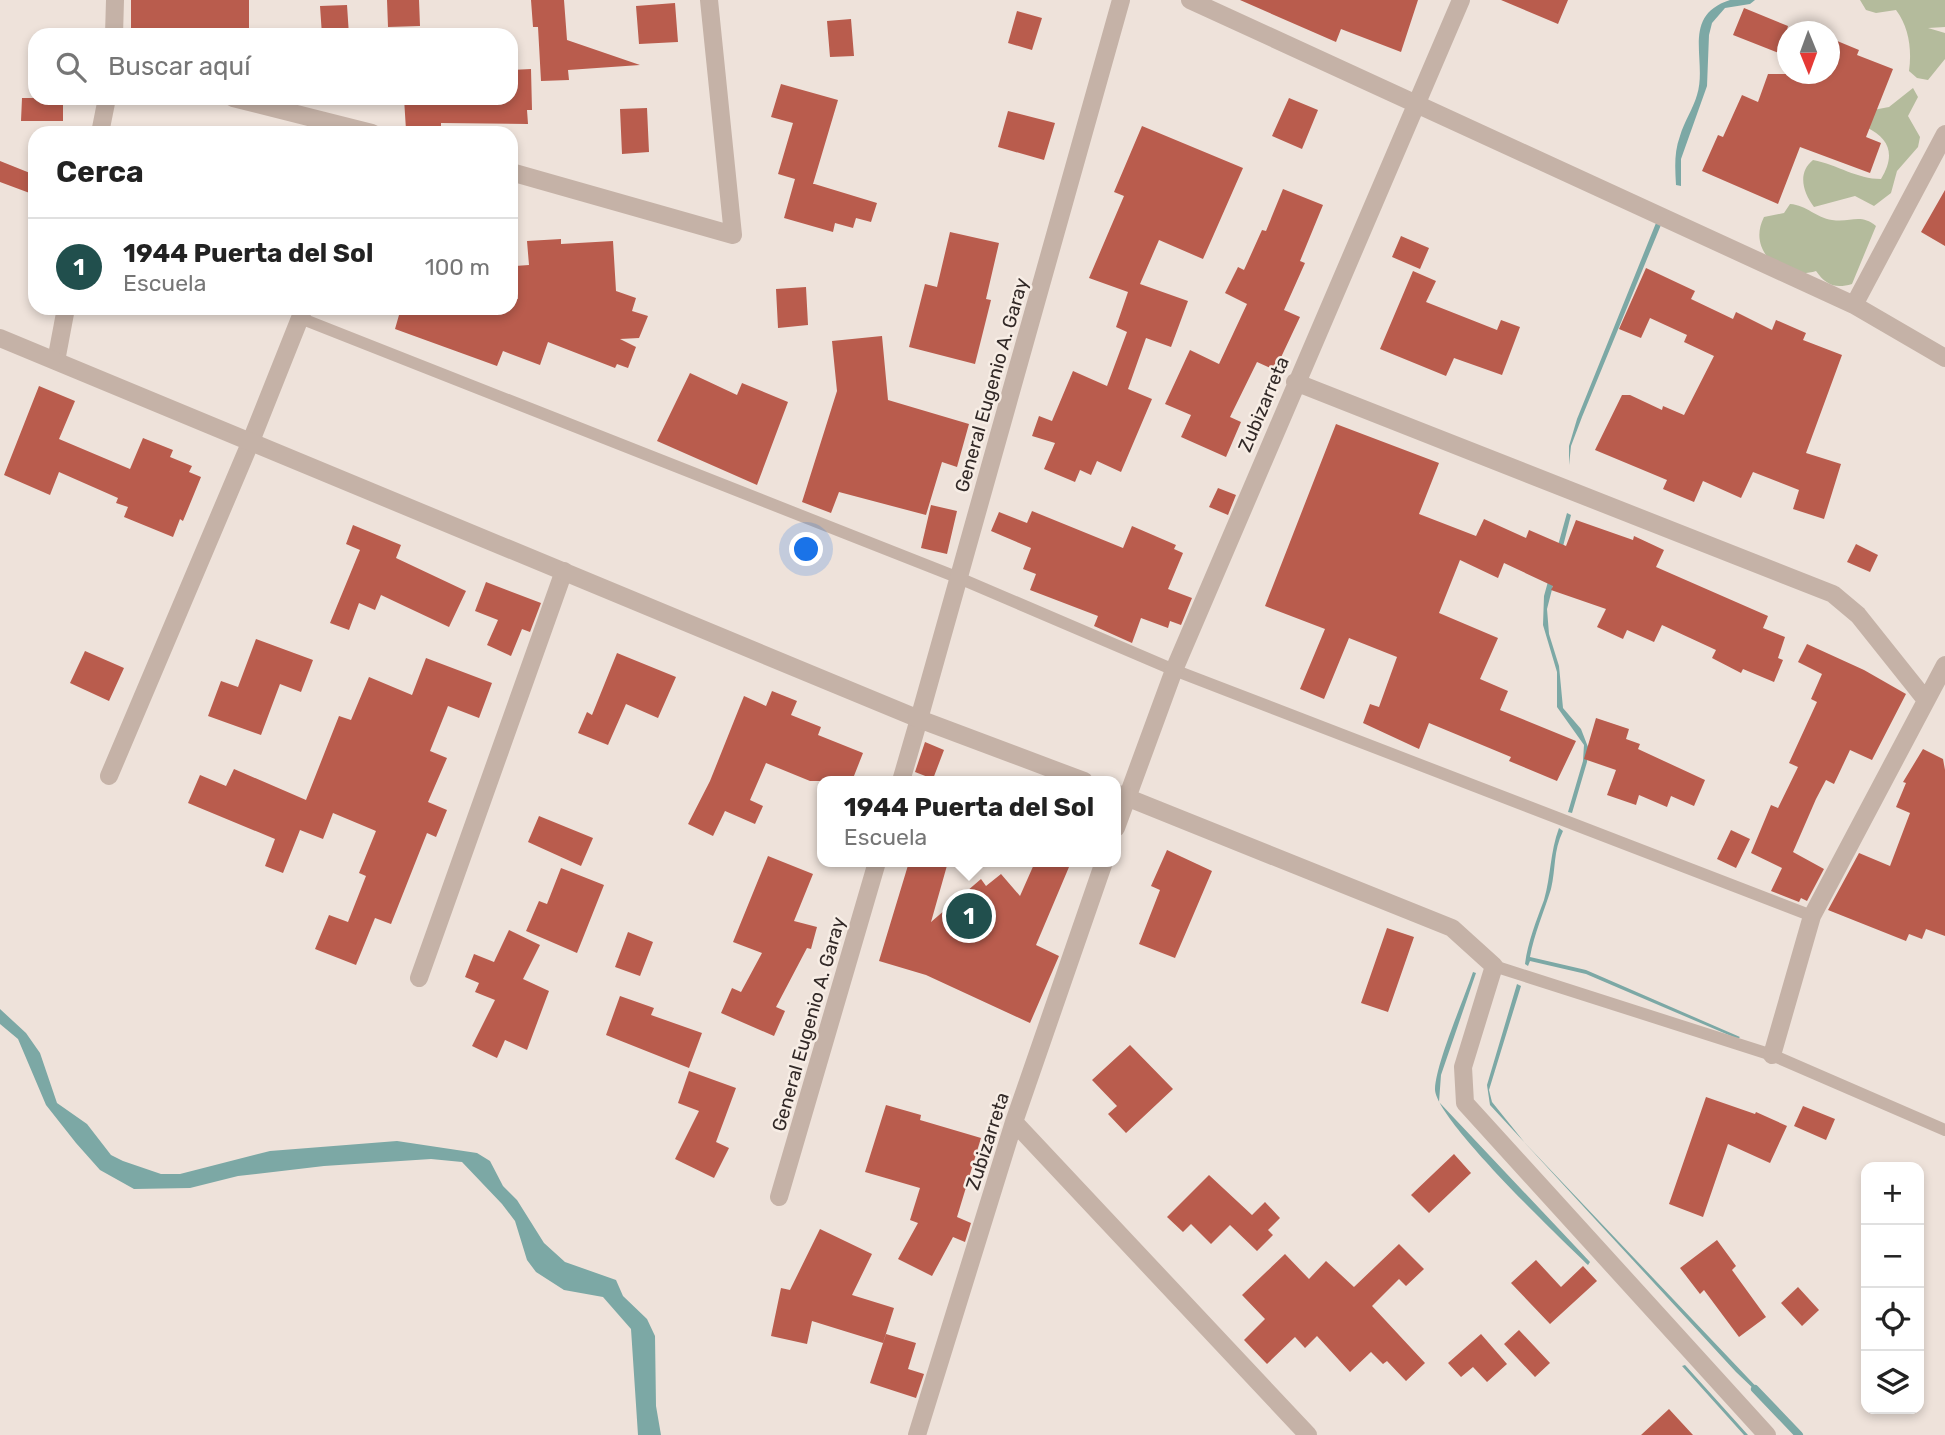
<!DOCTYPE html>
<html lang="es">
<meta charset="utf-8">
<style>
:root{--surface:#fff;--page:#f2f2f2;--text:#222;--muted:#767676;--line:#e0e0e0;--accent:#214f4d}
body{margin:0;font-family:Rubik,sans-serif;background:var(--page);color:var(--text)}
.controls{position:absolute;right:21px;bottom:21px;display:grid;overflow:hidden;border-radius:14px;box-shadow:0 4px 10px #0003}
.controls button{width:63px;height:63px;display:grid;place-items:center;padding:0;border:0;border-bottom:2px solid var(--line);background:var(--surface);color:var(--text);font:35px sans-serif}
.compass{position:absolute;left:1777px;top:21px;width:63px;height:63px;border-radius:50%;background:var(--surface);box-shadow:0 4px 10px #0003;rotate:179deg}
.you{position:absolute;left:807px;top:550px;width:24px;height:24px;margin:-18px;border:5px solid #fff;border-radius:50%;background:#1a73e8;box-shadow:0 0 0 10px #1a73e833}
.badge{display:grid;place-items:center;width:46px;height:46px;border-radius:50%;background:var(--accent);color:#fff;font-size:23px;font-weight:700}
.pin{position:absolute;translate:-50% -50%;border:4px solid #fff;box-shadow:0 2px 7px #0006}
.popup{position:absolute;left:817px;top:776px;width:304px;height:91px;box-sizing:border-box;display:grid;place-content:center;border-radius:14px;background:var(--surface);filter:drop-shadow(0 2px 5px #0005);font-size:23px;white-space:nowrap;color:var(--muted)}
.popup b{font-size:26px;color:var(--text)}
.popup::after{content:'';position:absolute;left:50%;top:100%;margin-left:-14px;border:14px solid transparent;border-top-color:var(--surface)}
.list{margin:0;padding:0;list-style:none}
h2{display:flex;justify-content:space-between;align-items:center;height:91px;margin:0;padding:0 28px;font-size:30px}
h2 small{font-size:23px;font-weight:400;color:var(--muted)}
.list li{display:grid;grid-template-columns:46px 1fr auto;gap:21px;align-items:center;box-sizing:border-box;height:98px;padding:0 28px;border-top:2px solid var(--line)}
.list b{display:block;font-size:26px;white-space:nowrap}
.list p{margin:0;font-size:23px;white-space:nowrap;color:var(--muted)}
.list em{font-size:23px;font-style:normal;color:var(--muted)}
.icon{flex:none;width:38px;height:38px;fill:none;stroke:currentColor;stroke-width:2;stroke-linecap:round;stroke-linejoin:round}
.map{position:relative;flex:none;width:1945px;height:1435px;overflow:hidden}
.search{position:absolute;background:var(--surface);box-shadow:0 4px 10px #0003;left:28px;top:28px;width:490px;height:77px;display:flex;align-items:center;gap:18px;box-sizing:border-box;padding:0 24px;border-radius:21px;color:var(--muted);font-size:26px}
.panel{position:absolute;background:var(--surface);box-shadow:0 4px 10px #0003;left:28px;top:126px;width:490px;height:189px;border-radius:21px}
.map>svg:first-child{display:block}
.green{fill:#b4bb9c}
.water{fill:#7ca8a5}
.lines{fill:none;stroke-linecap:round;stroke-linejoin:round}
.stream{stroke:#7ca8a5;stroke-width:8}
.building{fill:#b95c4d}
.service{stroke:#c5b2a7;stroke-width:12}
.minor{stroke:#c5b2a7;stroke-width:18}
.tertiary{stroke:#c5b2a7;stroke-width:18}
.labels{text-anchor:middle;stroke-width:5;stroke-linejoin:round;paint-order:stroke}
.street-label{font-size:19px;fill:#322927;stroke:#f7ede5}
</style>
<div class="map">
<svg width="1945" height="1435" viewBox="0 0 1945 1435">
<rect width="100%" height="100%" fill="#eee2da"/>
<path class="green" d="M1860,0H1945V27L1928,28L1945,33V59L1928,80L1917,78L1909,71C1912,50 1909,27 1896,10L1876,13L1866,10Z
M1913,88L1918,97L1908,116L1920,137L1918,147L1897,171L1891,193L1874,206L1855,196L1814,207C1803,192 1797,173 1813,160C1838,165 1857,179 1881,179C1895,156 1891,139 1866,127L1868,111L1889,107Z
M1790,204C1807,205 1816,218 1832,220C1851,223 1860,213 1876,226L1852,284C1835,289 1826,285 1816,271C1784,281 1746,252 1764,217L1784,213Z"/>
<path class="water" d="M1730,0H1755L1750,4L1725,8L1712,23L1709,35L1707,86L1681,159V186L1676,185C1675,168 1674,152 1680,136C1684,122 1693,109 1697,95C1708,61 1680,16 1730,0Z
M1658,218L1663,220L1582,417L1571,446L1569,465V446L1577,419Z
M1567,513L1571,515L1547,609L1549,634L1559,666L1563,708L1581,729L1588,747L1587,762L1572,813L1568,812L1583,761L1584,745L1557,707V672L1543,625L1544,596Z
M1559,828L1563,831C1553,851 1556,869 1551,889C1544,912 1534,934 1530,957L1586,970L1740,1037L1738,1039L1586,974L1530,961L1528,966L1525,964C1528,941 1536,922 1544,900C1551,876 1550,852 1559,828Z
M1473,972L1476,973L1441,1075L1439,1102L1590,1262L1588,1265C1561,1239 1434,1118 1435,1089C1436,1063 1464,999 1473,972Z
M1517,984L1521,986L1489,1090L1492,1102L1525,1143L1802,1435L1736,1372L1490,1105L1487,1085Z
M0,1009L26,1033L40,1053L57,1103L87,1124L111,1155L123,1161L161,1174H180L270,1151L397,1141L477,1153L490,1161L503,1186L517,1200L544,1243L565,1262L616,1280L623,1296L647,1319L655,1336L656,1406L661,1435H638L631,1329L603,1297L564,1290L536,1272L527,1260L515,1221L502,1204L462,1162L431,1159L324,1166L238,1176L190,1188L134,1189L100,1170L76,1143L46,1105L18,1039L0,1024Z
M1685,1365L1748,1435H1744L1682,1366Z"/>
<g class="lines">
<path class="stream" d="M1755,1389L1799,1435"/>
</g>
<path class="building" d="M131,0H249V30L200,31V35H131Z
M387,0H419L420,26L388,27Z
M531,0H564L567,40L640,65L568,70L569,80L541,81L538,27H533Z
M1240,0H1418L1401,52L1341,29L1336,42Z
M1501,0H1568L1558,24Z
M675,3L678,42L639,44L636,6Z
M347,5L349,35H322L320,6Z
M1744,8L1788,26L1781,54L1733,35Z
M1017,11L1042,18L1032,50L1008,43Z
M851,19L854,56L830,57L827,21Z
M1830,38L1859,50L1857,55L1893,69L1866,137L1881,143L1870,173L1800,147L1778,204L1702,171L1718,135L1723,137L1742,95L1758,102L1768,74H1830Z
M531,69L532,110H527L528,124L441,123V129L406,130L404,98H511V70Z
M781,84L838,100L813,184L808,182L877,203L871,222L856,218L853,228L835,223L833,232L784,218L795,179L778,174L793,123L771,117Z
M22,98H63V121H21Z
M1289,98L1318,110L1302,149L1272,136Z
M647,108L649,152L622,154L620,109Z
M1008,111L1055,123L1044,160L998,147Z
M1142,126L1243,168L1203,259L1159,240L1140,284L1188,301L1171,347L1146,338L1128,389L1152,399L1121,472L1097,461L1091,475L1080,470L1075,482L1044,469L1055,443L1032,436L1039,416L1052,421L1073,371L1107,386L1127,332L1116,327L1128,292L1089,278L1124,196L1114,192Z
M0,161L35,175V195L0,182Z
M1283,189L1323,205L1300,261L1305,263L1284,310L1300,317L1275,370L1257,362L1230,417L1241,422L1226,457L1181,437L1191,415L1165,404L1190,350L1219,364L1247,304L1225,293L1238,267L1244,270L1262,230L1266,231Z
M1945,190V246L1921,232Z
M950,232L999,243L986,299L991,300L975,364L909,347L925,284L937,287Z
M1401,236L1429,248L1420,269L1392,257Z
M561,239V244L613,241L616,291L636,298L632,311L648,316L639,338L620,339L636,347L628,368L617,364L615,368L548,342L540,365L503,351L497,366L395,329L401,308H511V297L518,299L515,266L529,265L527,241Z
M1646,268L1695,291L1691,299L1733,319L1736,312L1772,330L1776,320L1806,333L1803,340L1842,355L1806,453L1841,464L1824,519L1793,509L1799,490L1753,472L1741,498L1703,481L1694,502L1663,489L1667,480L1595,450L1622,395H1630L1662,410L1663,406L1684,415L1714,356L1684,342L1687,335L1650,318L1641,338L1619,329Z
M1413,271L1436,281L1426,302L1497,330L1501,320L1520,327L1502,375L1454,358L1446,376L1380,349Z
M806,287L808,325L778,328L776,289Z
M882,336L888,400L969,424L957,467L942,462L926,515L839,492L831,513L802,502L837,391L832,341Z
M690,373L737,395L742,383L788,402L757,485L657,441Z
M39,386L75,401L59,439L130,469L143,438L173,450L170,457L192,466L189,472L201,477L183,521L180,519L173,537L124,517L128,507L116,503L118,498L59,472L50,495L4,475Z
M1336,424L1439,463L1419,514L1476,536L1484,519L1526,538L1529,530L1566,546L1576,520L1633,540L1634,536L1664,550L1656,567L1768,616L1763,628L1785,637L1778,658L1783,660L1774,682L1743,669L1741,673L1712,658L1716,650L1662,625L1654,642L1627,630L1623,639L1597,627L1606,609L1551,590L1553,586L1504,563L1498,578L1460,560L1439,613L1498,638L1480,679L1508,691L1500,710L1576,741L1557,781L1509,761L1511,757L1429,723L1419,749L1363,723L1370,704L1379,707L1397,657L1349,638L1324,699L1300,689L1325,629L1265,606Z
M1218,488L1236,495L1228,515L1209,507Z
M931,505L957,511L947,554L921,548Z
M1032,511L1123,548L1132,526L1176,545L1174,549L1183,553L1168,589L1192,598L1181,625L1170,621L1168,628L1141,618L1132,643L1094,626L1098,616L1030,590L1036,574L1023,569L1031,548L991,531L999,512L1027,523Z
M353,525L401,545L396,558L466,591L449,627L381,595L375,610L359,603L349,630L330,623L360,550L346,544Z
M1856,544L1878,555L1870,572L1847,562Z
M486,582L541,603L530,632L522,629L511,656L487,645L498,620L475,611Z
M256,639L313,660L301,692L280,684L261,735L208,716L221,681L238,687Z
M1807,644L1864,670L1906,694L1872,760L1850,750L1834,784L1826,780L1816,799L1793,852L1824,869L1807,901L1801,898L1799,902L1771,891L1782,868L1751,853L1771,805L1778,808L1798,767L1789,763L1817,702L1811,699L1822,674L1798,662Z
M85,651L124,668L109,701L70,683Z
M617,653L676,677L658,718L626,704L608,745L578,733L587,712L592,715Z
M426,658L492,683L479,718L448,706L430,751L447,758L428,802L447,810L436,837L427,833L391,924L375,918L356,965L315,949L329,915L348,922L366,876L359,873L376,831L333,813L323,839L300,830L283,873L265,866L275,839L188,803L200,775L226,786L234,769L306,800L339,716L351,720L369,677L412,695Z
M772,691L797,701L791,715L821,727L818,735L863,753L852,781H810L766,763L750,800L763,806L755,824L725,811L713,836L688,824L710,781L744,696L766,706Z
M1596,718L1629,729L1626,739L1640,744L1638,749L1705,780L1694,806L1671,796L1667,807L1639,795L1636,805L1607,795L1616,770L1584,759Z
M925,742L944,750L933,779L915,772Z
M1923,749L1943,759L1945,770V936L1926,929L1922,939L1909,934L1906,941L1828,910L1859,853L1890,866L1910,813L1896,807L1906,783L1903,782Z
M539,816L593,838L581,866L528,842Z
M1731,830L1750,839L1736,868L1717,859Z
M1167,850L1212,871L1175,958L1139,944L1160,890L1151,886Z
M768,856L813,874L794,921L817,927L811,949L807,948L776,1007L785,1011L774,1036L721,1013L732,988L741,992L762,953L733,942Z
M909,862H948L931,922L981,879L986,886L1001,874L1020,896L1035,862H1058L1069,867L1036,945L1059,956L1030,1023L926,975L879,961Z
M561,868L604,885L577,953L526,931L539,901L547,904Z
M1387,928L1414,937L1388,1012L1361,1003Z
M509,930L540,945L523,979L549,991L527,1050L505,1040L497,1058L472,1046L495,1000L475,992L479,983L465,977L474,954L494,962Z
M628,932L653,942L640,976L615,967Z
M620,996L654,1008L651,1015L702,1033L689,1068L606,1035Z
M1130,1045L1173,1089L1126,1133L1108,1114L1117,1106L1092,1080Z
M689,1071L736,1088L716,1142L729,1148L714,1178L675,1159L699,1111L678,1103Z
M1706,1097L1755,1114L1756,1112L1787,1126L1770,1163L1728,1144L1703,1217L1669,1204Z
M886,1105L921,1115L920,1120L981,1138L957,1217L971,1223L965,1242L953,1237L932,1276L898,1259L918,1223L910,1220L920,1188L865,1172Z
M1803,1106L1835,1119L1826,1140L1794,1126Z
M1454,1154L1471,1173L1429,1213L1411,1195Z
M1209,1175L1252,1215L1265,1202L1280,1218L1268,1230L1273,1235L1257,1251L1230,1225L1211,1244L1191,1224L1183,1232L1167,1217Z
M820,1229L872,1254L852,1295L894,1308L883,1343L812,1321L807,1344L771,1336L781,1288L790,1290Z
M1717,1240L1736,1266L1732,1270L1766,1317L1739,1337L1704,1290L1700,1294L1680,1268Z
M1399,1244L1424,1269L1406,1286L1399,1279L1372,1306L1425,1363L1406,1381L1387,1361L1383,1364L1371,1352L1350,1372L1317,1336L1305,1348L1295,1337L1267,1364L1244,1340L1265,1319L1242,1295L1285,1254L1309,1279L1326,1261L1354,1287Z
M1536,1260L1561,1287L1583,1266L1597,1281L1550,1324L1511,1283Z
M1798,1287L1819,1310L1802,1326L1781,1303Z
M1519,1330L1550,1363L1535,1377L1504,1344Z
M886,1334L916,1343L908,1369L924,1374L916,1398L870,1383Z
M1481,1334L1507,1364L1487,1382L1473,1367L1461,1377L1448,1363Z
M1669,1409L1693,1435H1641Z"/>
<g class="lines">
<path class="service" d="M300,318L959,578L1174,670L1812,916
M1494,966L1772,1055L1945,1130"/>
<path class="minor" d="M1190,0L1854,305L1945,358
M114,35L115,0
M233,98L372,133
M100,133L107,98
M511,172L733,235L709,0
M1854,305L1945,134
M56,361L66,308
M1295,382L1833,594L1858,615L1925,699
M109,776L251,441L304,308
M901,781L919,719
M1116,828L1174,670L1461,0
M419,978L564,571
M1772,1055L1812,916L1945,665
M1014,1122L1308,1435
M779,1197L877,862
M917,1435L1014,1122L1104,862"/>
<path class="tertiary" d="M0,338L919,719L1084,781
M919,719L1121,0
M1116,793L1452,928L1494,966L1463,1067L1465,1103L1767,1435"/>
</g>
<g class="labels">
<g class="street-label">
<text transform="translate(991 385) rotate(-74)" y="7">General Eugenio A. Garay</text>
<text transform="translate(1263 404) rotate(-67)" y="7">Zubizarreta</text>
<text transform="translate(808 1024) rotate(-74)" y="7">General Eugenio A. Garay</text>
<text transform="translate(987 1141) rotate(-72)" y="7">Zubizarreta</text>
</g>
</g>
</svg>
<div class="controls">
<button>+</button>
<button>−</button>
<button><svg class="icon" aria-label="locate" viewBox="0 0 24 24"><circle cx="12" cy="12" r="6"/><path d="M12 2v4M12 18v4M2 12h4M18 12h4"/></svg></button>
<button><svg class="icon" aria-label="layers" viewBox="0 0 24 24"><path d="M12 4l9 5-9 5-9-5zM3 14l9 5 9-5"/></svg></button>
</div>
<svg class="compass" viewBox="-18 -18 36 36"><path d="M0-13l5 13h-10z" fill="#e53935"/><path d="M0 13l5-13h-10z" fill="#767676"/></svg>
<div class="you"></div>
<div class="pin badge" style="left:969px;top:916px">1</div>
<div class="popup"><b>1944 Puerta del Sol</b>Escuela</div>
<div class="search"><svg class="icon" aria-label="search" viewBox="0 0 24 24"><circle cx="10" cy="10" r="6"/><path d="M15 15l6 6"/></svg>Buscar aquí</div>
<section class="panel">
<h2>Cerca<small></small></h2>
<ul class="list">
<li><span class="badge">1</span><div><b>1944 Puerta del Sol</b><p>Escuela</p></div><em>100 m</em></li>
</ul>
</section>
</div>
